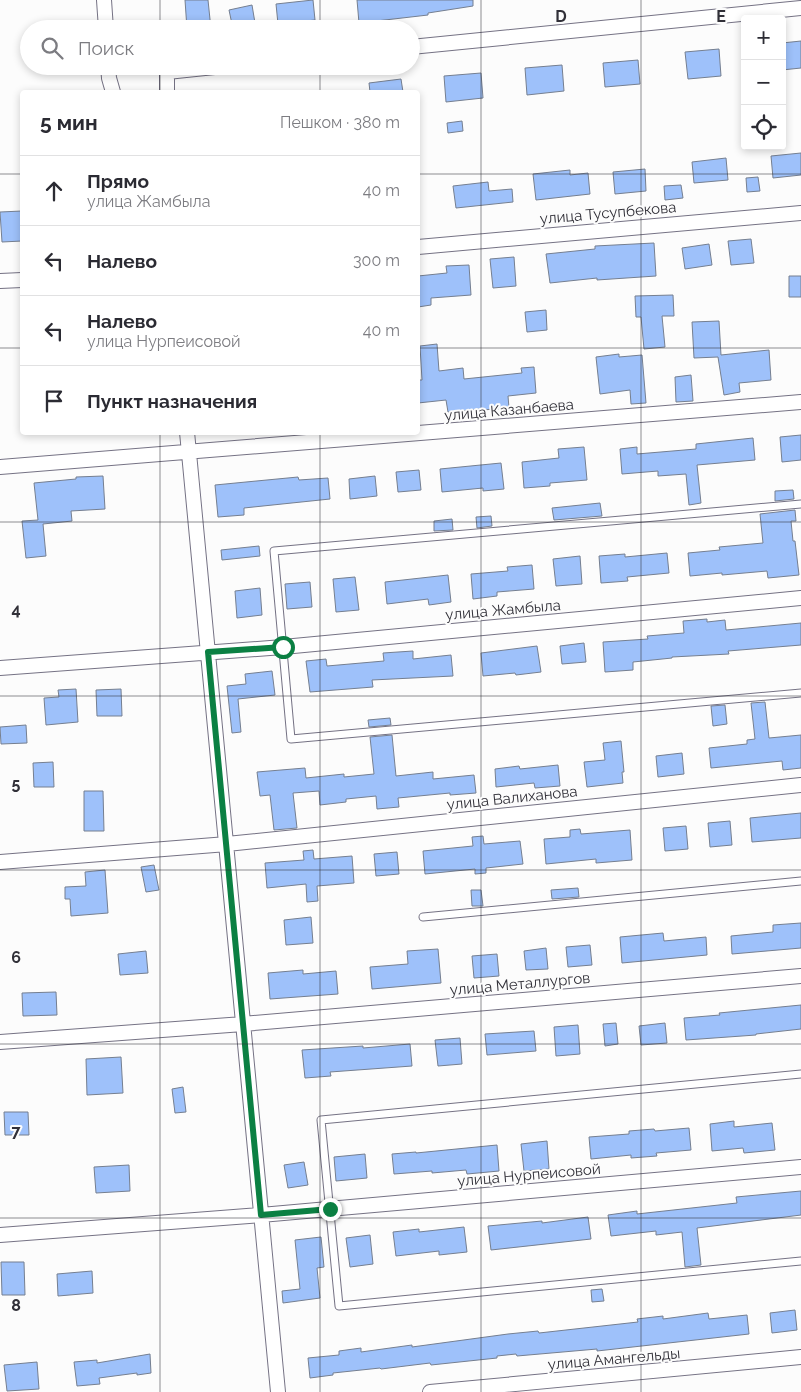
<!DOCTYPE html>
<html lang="ru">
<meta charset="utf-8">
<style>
:root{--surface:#fff;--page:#f7f7f7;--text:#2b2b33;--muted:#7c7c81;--line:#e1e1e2}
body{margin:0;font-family:Raleway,sans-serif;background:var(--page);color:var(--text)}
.controls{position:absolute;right:15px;top:15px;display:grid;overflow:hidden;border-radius:5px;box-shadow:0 2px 8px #0003}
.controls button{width:45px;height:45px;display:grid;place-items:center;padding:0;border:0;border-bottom:1px solid var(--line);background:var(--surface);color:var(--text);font:25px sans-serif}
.stop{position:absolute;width:15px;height:15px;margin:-11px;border:4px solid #0b8043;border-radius:50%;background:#fff}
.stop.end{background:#0b8043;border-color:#fff;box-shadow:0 1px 5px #0008}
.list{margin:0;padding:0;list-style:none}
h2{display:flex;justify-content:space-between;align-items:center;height:65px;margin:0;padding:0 20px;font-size:21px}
h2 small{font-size:16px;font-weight:400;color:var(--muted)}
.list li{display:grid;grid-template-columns:32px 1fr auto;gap:15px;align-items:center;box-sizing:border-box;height:70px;padding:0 20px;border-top:1px solid var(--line)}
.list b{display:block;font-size:19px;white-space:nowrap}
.list p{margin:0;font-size:16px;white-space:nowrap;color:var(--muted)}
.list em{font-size:16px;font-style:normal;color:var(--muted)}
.icon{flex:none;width:28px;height:28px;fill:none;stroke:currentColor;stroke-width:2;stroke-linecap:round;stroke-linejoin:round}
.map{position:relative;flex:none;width:801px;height:1392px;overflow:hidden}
.search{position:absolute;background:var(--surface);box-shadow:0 2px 8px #0003;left:20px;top:20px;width:400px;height:55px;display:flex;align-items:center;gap:12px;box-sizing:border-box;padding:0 18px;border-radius:28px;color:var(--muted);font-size:19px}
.panel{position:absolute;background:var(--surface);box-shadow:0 2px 8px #0003;left:20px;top:90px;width:400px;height:345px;border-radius:5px}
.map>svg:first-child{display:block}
.building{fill:#9ec1fa;stroke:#757f90}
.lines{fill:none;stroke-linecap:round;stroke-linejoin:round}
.lane-casing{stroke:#757284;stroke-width:9}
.street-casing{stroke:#757284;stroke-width:16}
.lane{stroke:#fff;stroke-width:7}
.street{stroke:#fff;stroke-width:14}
.route{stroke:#0b8043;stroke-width:6}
.grid{fill:none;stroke:#313038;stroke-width:1;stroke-opacity:0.55}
.labels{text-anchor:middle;stroke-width:4;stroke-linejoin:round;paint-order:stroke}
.street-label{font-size:15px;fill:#313038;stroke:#fcfcfc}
.grid-label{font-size:16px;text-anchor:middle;font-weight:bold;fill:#313038;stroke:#fcfcfc;stroke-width:4;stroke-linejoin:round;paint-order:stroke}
</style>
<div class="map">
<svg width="801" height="1392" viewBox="0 0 801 1392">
<rect width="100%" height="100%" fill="#fcfcfc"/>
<path class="building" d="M185,0H208L211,29H187Z
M313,0L315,20L278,24L276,4Z
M357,0H473V6L428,13V15L359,23Z
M252,5L256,29H233L229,10Z
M801,41V68L782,70V43Z
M719,49L721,76L688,79L685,52Z
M638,60L640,84L605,87L603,63Z
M562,65L564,91L527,95L525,68Z
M481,73L483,98L446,102L444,76Z
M401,79L403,92H370L369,83Z
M462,121L463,131L448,133L447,123Z
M801,153V175L773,178L771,156Z
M726,158L728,180L694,183L692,162Z
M645,169L646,191L615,194L613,172Z
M570,170V175L588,173L590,194L536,200L533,174Z
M758,177L760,191L747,192L746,178Z
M488,182L489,191L512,189L513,202L456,208L453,186Z
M681,185L683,198L665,200L664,186Z
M22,211V241L2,242L0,212Z
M751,239L754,263L731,265L728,241Z
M654,243L656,276L597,280V278L550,283L546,254L595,249V246Z
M709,244L712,265L685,269L682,248Z
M514,257L516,286L493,288L490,259Z
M469,265L471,295L431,298V305L418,307V276L447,273L446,266Z
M789,276H801V297H789Z
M673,295L674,316H662L665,347L644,349L641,317H636L635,296Z
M546,310L547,330L527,332L525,312Z
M719,321L721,355L769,350L771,380L739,383L740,392L724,395L718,357L694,358L692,322Z
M437,344L439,371L463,368L464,379L522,373L521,368L534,367L536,393L508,396L509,408L482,410V409L448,412L446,400L418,403V380H422L420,346Z
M619,354V357L642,355L646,403L631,404L630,390L600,394L596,357Z
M691,375L693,401L676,402L675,377Z
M801,435V460L782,462L780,437Z
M753,438L755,460L697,465L701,503L689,505L686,474L658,476V471L622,474L620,449L637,447V454L696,449V444Z
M584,447L587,480L550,483V486L524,488L522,462L559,458L558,449Z
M501,463L504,489L483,491V488L442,492L440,469Z
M419,470L421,490L398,492L396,472Z
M103,476L105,509L71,511L72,521L43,524L46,556L26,558L22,521L38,520L34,483L76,479V477Z
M375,476L377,496L350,499L349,479Z
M298,477L299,480L328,478L330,499L244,508V515L218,517L215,485Z
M793,490L794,499L775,501V491Z
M600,503L602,516L554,520L552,508Z
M795,510L796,521H791L793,541H795L799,575L768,578L767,571L722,575V573L690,576L688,553L720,550L719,547L763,543L760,514Z
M491,516L492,526L477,528L476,517Z
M452,519L453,530L434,531V521Z
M259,546L260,556L222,560L221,550Z
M667,553L669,573L627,577L628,581L601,583L599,556L625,554V557Z
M580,556L582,584L556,586L553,559Z
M532,565L534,589L497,592V596L473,599L471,574L508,571L507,567Z
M448,575L451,602L429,605L428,599L387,604L385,582Z
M355,577L359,610L336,612L333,579Z
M310,582L312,607L287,609L285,584Z
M260,588L262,615L237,618L235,591Z
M707,619V622L725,620L726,630L801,623V645L728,651L729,654L672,657V658L633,662V670L605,672L603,642L648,639L647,636L684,633L683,621Z
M584,643L586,662L562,664L560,646Z
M537,646L541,672L516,675L515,673L483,676L481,653Z
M413,651V659L451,655L453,676L372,680L373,687L310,692L306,661L326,659L327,666L384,661L383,653Z
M272,671L275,695L238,699L241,732L232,733L227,686L246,684L245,674Z
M76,689L78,722L46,725L44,698L59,697L58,690Z
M121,689L122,716H97L96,690Z
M765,702L769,738L801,735V768L783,770L782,761L711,768L709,748L747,744V740L755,739L751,703Z
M725,705L727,724L713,726L711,706Z
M390,718L391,725L369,727L368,720Z
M26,725L27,743L1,744L0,727Z
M392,735L396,776L433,772V779L474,775L476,793L450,795V793L398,798L399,807L377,809L376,796L346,799V802L320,805L319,791L293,793L297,828L274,830L270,795L260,796L257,772L305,768L306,778L344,774V777L374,774L370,737Z
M621,741L624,772H622L623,783L587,787L584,762L605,760L603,743Z
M682,753L684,774L658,777L656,756Z
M53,762L54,787H34L33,763Z
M558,765L560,786L535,788L534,783L496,787L495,769L519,766L520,769Z
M84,791H103L104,831H84Z
M801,813V838L752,842L750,818Z
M730,821L732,845L710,847L708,823Z
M686,826L688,849L665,851L663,828Z
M580,829L581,834L630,830L632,860L596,863V859L546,864L544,839L570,837V830Z
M483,836L484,844L520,841L523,864L486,868V873L475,874V869L425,874L423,851L473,846L472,837Z
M313,850L314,859L352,856L354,883L317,886L318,901L307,902L306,884L267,888L265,863L304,860L303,851Z
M397,852L399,874L376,876L374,854Z
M154,865L159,890L146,892L141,867Z
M105,870L108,913L71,916L70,899H65V887L86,886L85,872Z
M578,888L579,897L552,899L551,890Z
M471,890H481L483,906H472Z
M311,917L313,943L286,945L284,920Z
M801,923V948L732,954L731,936L773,932V925Z
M663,933L664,941L706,937L707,955L622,963L620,937Z
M590,945L592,965L568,967L566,947Z
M546,948L548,969L526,970L524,951Z
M438,949L441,983L372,989L370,967L408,964L407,951Z
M146,951L148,973L120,975L118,954Z
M497,954L499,976L474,978L472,956Z
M303,970V974L336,971L338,994L270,999L268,973Z
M56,992L57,1015L23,1016L22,993Z
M801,1005V1029L756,1034V1035L686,1040L684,1018L720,1015L719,1013Z
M616,1023L618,1044L605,1046L603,1024Z
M665,1023L667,1043L641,1045L639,1026Z
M578,1025L580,1054L556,1056L554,1027Z
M534,1031L536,1051L487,1055L485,1034Z
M460,1038L462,1064L438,1066L435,1040Z
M410,1044L412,1066L330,1072L331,1076L305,1078L302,1050L363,1046V1048Z
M121,1057L123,1093L87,1095L86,1059Z
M183,1087L186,1112L175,1113L172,1089Z
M4,1112H28L29,1135H5Z
M734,1121V1127L772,1123L775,1150L744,1153L743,1148L712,1151L710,1124Z
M689,1128L691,1150L656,1153L657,1156L631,1158V1155L591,1159L589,1137L629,1134V1131L654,1129L655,1131Z
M547,1141L549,1169L524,1171L521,1144Z
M497,1145L499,1171L467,1174L466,1170L432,1173V1171L394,1174L392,1154L416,1152V1153Z
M365,1154L367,1178L336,1181L334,1157Z
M304,1162L308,1185L288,1188L284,1165Z
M129,1165L130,1191L96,1193L94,1167Z
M801,1191V1215L697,1228L701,1265L685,1267L682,1232L656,1235V1231L611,1236L608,1215L637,1211V1214L737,1203L736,1197Z
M588,1217L591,1239L491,1250L488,1226L542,1221V1223Z
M464,1227L467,1252L439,1255V1251L396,1256L393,1232L419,1229V1232Z
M370,1235L373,1264L350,1267L346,1238Z
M321,1237L324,1267L317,1268L320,1298L283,1303L282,1291L300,1289L295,1240Z
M1,1262H24L25,1295H2Z
M92,1271L93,1293L58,1296L57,1274Z
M602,1289L604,1301L592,1302L591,1290Z
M795,1310L797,1330L772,1333L770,1313Z
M708,1313L709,1319L747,1315L749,1334L597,1351V1349L517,1356L516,1354L497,1356V1358L431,1365L430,1363L381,1369L380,1368L333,1373V1375L310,1378L308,1358L339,1355V1351L361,1348V1352L412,1345V1347L508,1334L538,1331L539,1333L638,1322L637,1319L663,1316V1319Z
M150,1354L151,1373L137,1375V1373L99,1378L100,1384L77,1386L74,1362L97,1360V1363Z
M37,1362L39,1389L7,1391L4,1365Z"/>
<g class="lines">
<g class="lane-casing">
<path id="lane" d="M801,504L274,551L291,739L801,693
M423,917L801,881
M801,1074L321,1120L339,1306L801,1261"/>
</g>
<g class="street-casing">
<path id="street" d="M104,0L106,29
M411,47L801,8
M108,66L109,78L113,92
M167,92V72L224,66
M418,247L801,213
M0,281L22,280
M187,432L278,1392
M0,467L801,402
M0,668L283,647L801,598
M0,862L227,844L801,785
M0,1042L243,1024L801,976
M0,1235L261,1215L801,1167
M430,1392L801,1357"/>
</g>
<use href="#lane" class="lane"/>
<use href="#street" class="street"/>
</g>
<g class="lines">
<path class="route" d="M283,647L208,652L261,1215L330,1209"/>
</g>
<path class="grid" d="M160,0V29M320,0V29M481,0V1392M641,0V1392M160,66V92M320,66V92M0,174H22M418,174H801M0,348H22M418,348H801M160,432V1392M320,432V1392M0,522H801M0,696H801M0,870H801M0,1044H801M0,1218H801"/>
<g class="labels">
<g class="street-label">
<text transform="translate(608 213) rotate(-5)" y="5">улица Тусупбекова</text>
<text transform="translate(509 410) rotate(-5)" y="5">улица Казанбаева</text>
<text transform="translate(503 610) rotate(-5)" y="5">улица Жамбыла</text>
<text transform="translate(512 798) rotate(-6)" y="5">улица Валиханова</text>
<text transform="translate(520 984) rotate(-5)" y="5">улица Металлургов</text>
<text transform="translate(529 1175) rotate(-5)" y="5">улица Нурпеисовой</text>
<text transform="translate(614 1359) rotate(-5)" y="5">улица Амангельды</text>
</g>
</g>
<g class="grid-label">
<text x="561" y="22">D</text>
<text x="721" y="22">E</text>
<text x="16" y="615">4</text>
<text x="16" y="789">5</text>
<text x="16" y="963">6</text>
<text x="16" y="1137">7</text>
<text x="16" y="1311">8</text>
</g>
</svg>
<div class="controls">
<button>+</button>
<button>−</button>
<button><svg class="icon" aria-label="locate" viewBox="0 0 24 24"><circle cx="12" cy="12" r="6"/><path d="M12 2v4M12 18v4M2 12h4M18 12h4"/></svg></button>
</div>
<div class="stop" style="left:283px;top:647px"></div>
<div class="stop end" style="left:330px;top:1209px"></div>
<div class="search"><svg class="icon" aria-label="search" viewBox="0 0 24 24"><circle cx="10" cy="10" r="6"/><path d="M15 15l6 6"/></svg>Поиск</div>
<section class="panel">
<h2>5 мин<small>Пешком · 380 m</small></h2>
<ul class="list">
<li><svg class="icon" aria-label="ahead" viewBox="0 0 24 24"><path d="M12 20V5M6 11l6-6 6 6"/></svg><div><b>Прямо</b><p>улица Жамбыла</p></div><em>40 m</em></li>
<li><svg class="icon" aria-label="left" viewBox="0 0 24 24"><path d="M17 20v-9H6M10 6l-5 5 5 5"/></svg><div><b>Налево</b></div><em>300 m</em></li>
<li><svg class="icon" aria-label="left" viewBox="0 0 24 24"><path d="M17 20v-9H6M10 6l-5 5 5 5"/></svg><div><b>Налево</b><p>улица Нурпеисовой</p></div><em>40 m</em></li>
<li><svg class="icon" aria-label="arrive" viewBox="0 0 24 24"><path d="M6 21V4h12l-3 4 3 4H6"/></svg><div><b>Пункт назначения</b></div></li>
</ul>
</section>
</div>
